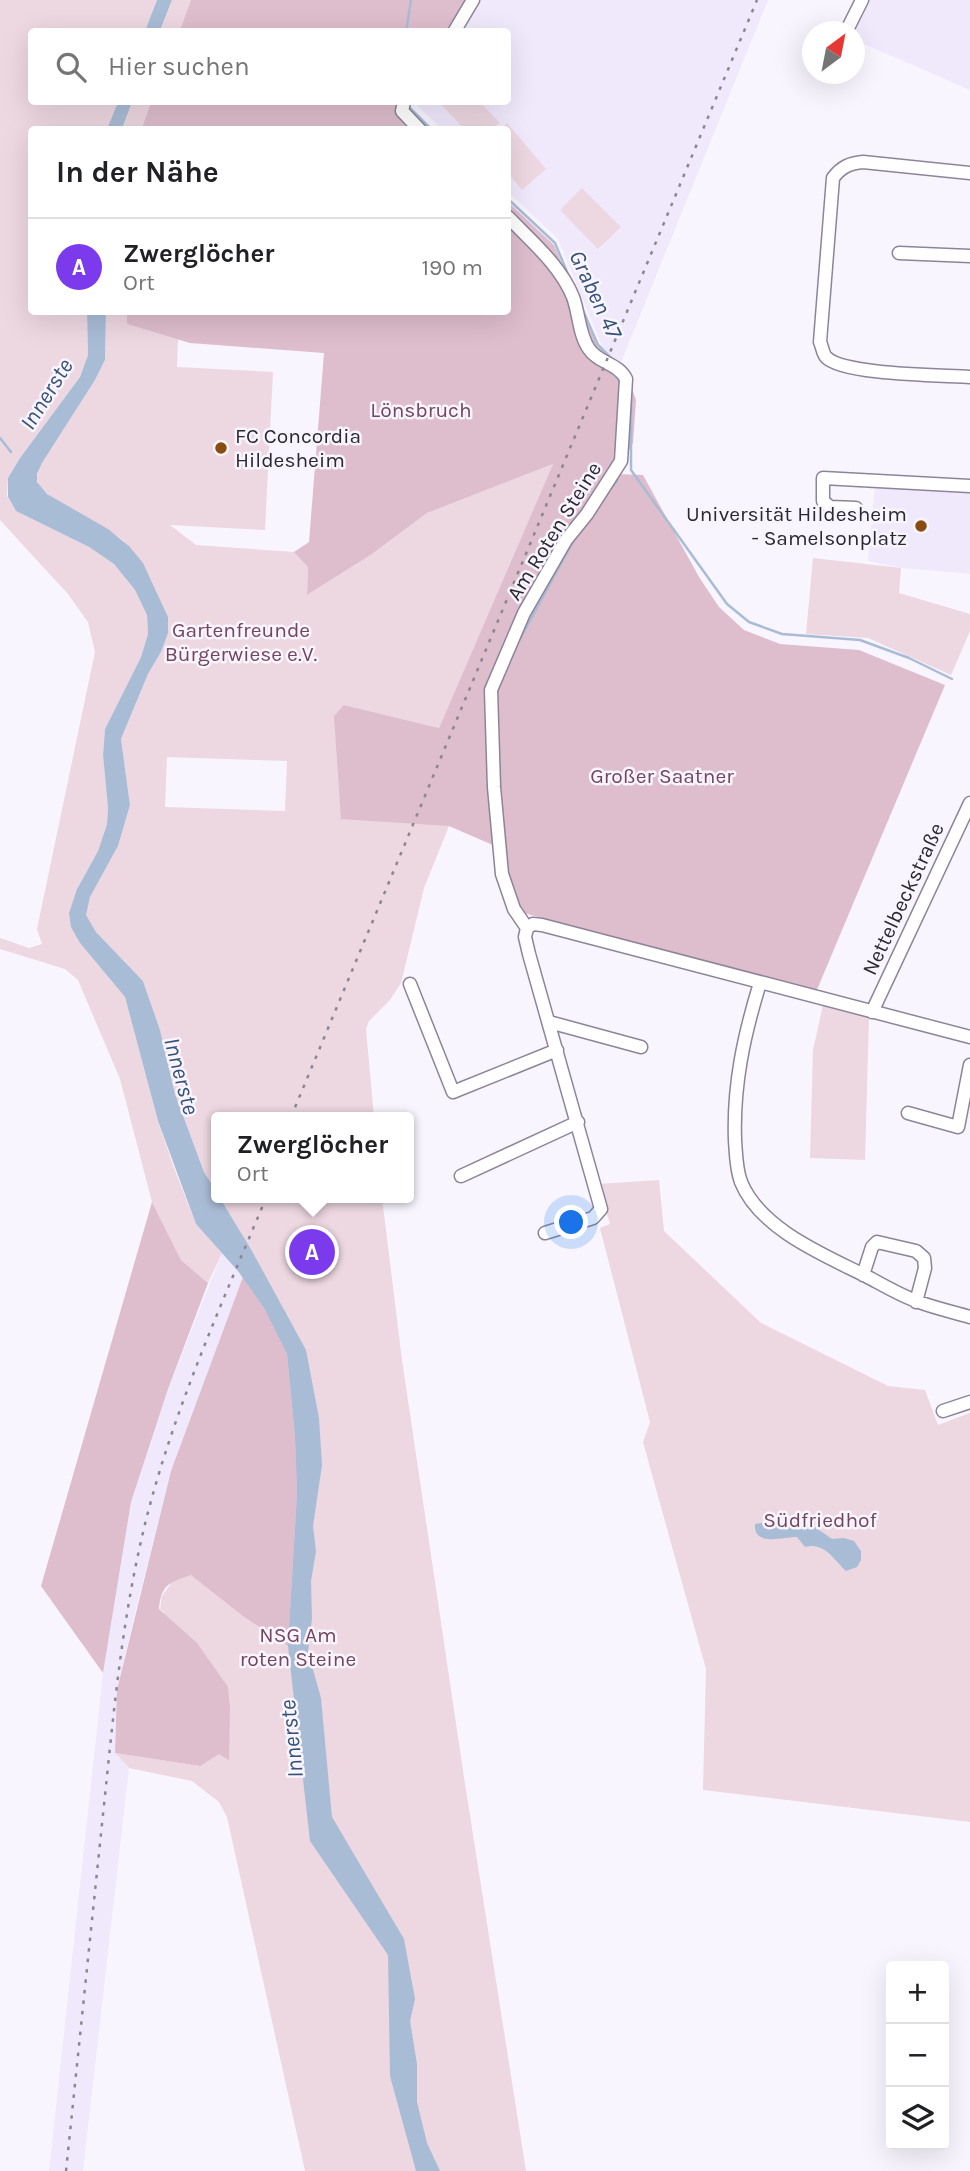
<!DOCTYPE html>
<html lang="de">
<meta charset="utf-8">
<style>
:root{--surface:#fff;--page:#f2f2f2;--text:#202124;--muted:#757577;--line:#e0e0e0;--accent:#7c3aed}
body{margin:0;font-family:Karla,sans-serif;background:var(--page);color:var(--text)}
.controls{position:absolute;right:21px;bottom:21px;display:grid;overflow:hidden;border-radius:7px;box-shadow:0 7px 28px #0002}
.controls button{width:63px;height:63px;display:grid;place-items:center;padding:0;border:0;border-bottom:2px solid var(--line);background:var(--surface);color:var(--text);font:35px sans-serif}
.compass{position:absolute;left:802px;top:21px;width:63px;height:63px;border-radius:50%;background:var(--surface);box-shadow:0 7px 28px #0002;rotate:32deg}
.you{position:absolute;left:572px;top:1223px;width:24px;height:24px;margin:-18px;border:5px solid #fff;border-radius:50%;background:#1a73e8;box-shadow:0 0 0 10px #1a73e833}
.badge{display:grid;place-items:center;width:46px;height:46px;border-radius:50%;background:var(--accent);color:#fff;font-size:23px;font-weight:700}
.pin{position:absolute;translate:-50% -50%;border:4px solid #fff;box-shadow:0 2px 7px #0006}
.popup{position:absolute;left:211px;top:1112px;width:203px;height:91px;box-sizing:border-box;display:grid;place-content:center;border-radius:7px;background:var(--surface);filter:drop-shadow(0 2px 5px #0005);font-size:23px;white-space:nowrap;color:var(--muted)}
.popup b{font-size:26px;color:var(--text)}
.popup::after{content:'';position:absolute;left:50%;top:100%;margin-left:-14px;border:14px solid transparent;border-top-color:var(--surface)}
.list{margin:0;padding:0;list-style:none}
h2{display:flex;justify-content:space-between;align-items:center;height:91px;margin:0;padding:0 28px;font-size:30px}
h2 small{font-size:23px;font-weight:400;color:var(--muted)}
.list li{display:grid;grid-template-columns:46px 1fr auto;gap:21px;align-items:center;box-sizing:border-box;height:98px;padding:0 28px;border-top:2px solid var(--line)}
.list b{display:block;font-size:26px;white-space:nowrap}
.list p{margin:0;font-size:23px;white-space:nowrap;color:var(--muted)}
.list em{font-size:23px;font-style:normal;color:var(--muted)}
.icon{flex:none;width:38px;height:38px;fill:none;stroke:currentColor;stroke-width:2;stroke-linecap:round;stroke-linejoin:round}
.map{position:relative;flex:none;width:970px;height:2171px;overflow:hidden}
.search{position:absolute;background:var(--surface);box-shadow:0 7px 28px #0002;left:28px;top:28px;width:483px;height:77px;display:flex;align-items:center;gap:18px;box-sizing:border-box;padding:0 24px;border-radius:7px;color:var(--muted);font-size:26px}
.panel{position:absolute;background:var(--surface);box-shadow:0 7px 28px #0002;left:28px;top:126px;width:483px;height:189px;border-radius:7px}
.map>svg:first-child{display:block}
.built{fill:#f0e9fc}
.green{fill:#edd7e1;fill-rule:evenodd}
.forest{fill:#debdcc}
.water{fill:#a9bcd6}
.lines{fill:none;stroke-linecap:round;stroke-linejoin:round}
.stream{stroke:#a9bcd6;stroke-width:2.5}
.minor-casing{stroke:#8d849a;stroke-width:15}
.minor{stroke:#fff;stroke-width:12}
.rail{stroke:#8a8790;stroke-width:2.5;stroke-dasharray:3.5 7;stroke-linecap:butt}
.poi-dot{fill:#894b0f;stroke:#f8f5ff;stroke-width:2.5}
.labels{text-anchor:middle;stroke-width:5;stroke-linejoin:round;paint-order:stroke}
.park-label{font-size:21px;fill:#74455d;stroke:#f8f5ff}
.poi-label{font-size:21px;fill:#2b2831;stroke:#f8f5ff;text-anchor:start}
.street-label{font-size:21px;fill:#2b2831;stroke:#f8f5ff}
.water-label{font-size:23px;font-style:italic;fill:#355177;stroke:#f8f5ff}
</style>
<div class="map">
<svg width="970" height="2171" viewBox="0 0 970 2171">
<rect width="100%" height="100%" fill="#f8f5ff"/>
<path class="built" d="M478,0H768L622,360L462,742L279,1117L604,351L558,239L508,192V130L442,129L413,102H508V32L458,31Z
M868,0H970V90L855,40V32H851Z
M876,474L970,480V574L902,568L868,561Z
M275,1198L171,1471L132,1625L117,1690L115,1753L129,1768L83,2171H49L103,1673L131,1502L168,1389L222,1253Z"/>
<path class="green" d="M0,0H157L145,31L32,32V102H118L107,129L32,130V312H87L88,355L80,377L20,458L8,478L7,496L16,511L89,547L114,564L135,590L147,615L148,634L141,657L105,729L103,755L108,808L107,824L98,851L77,889L80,943L125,997L158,1121L174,1168L196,1224L222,1253L208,1283L181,1260L152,1202L120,1079L78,980L65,969L0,949V938L29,948L42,944L37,929L95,652L88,622L68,594L0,520Z
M172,0H191L179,31L160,32Z
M132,102H151L141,129L122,130Z
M439,102H480L500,123L493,129H464Z
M507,123L546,169L522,190L508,173V130L500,129Z
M582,188L621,227L598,249L560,210Z
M106,312H127V324L178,339L177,367L273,372L265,530L170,525L196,545L294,552L308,566L307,595L372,554L427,513L553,464L439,728L344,705L425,823L449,826L424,888L401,983L390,1000L369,1021L366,1029L374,1117H216V1191L204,1172L175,1094L160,1030L143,981L96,932L85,915L90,897L118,846L130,805L121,739L148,674L161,652C156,635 135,552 127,544C107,524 48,504 38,483C35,476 39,469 42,463L95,380L105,360ZM167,757L287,761L285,811L165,807Z
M813,558L901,568L899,593L970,614V631L951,675L868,638L806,634Z
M823,1005L869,1016L865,1160L810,1158L813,1050Z
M659,1180L664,1231L761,1323L888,1386L925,1390L938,1425L970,1413V1822L703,1790L706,1669L643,1442L650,1422L600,1228L610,1224L598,1184Z
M220,1198H382L402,1360L465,1784L526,2171H305L227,1817L219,1802L192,1781L129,1768L115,1753L200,1766L156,1645L164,1612L160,1609L162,1596L170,1585L237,1301L256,1258Z"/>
<path class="forest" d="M191,0H468L449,31L179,32Z
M151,102H400L429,129L141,130Z
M508,202L554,245L596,341L626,372L636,400L633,443L616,474L643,475L699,577L719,607L744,630L780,644L859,650L945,685L816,992L520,912L510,886L502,849L449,826L341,819L334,716L344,705L439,728L553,464L427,513L372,554L307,595L308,567L294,552L309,542L324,353L190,343L127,324V312H508Z
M152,1202L181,1260L208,1283L168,1389L131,1502L103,1673L41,1586Z
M243,1277L264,1308L287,1354L295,1436L297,1493L288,1646L243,1616L191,1575C169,1582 161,1585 159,1609L197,1643L228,1687L230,1708L229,1760L219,1754L200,1766L115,1753L117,1690L171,1471Z"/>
<path class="water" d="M157,0H172L160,31H145Z
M118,102H132L122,129H107Z
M87,312H106L105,360L95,380L42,463L37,474V482L47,494L108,529L129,546L143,563L168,617V633L161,652L148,674L121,739L130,805L118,846L90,897L86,915L96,932L143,981L160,1030L175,1094L204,1172L216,1191V1198H220L252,1251L306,1350L319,1418L322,1465L313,1526L316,1551L311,1581L312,1618L308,1652L321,1698L332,1817L404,1939L415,1999L410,2021L417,2064V2102L427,2143L440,2171H416L390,2076L388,1955L310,1841L288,1646L297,1493L295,1436L287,1354L264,1308L238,1271L196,1224L158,1121L125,997L80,943L71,927L69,913L77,889L98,851L107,824L108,808L103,755L105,729L141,657L148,634L147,615L135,590L114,564L89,547L16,511L8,497V478L20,458L80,377L88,355Z
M795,1519L815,1527L832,1539L844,1538L854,1541L861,1551V1560L857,1567L846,1571C833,1559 825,1542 805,1547L797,1537C783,1537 753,1547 755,1524L767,1522L779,1525Z"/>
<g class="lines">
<path class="stream" d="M406,32L411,0
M408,106L432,130
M508,199L555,243L570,279
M582,308L598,345L612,359
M631,390V470L727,604L749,622L782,634L860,640L909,658L952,679
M0,438L11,452
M608,492L617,481
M515,648L574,540"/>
<g class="minor-casing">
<path id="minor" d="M454,32L473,0
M846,32L862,0
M404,102L402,111L420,130
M970,173L863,162C850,163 841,167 833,178L820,342C822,346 823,354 826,357C842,375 943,375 970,377
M508,217C531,241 560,265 573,297C579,313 579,335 589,349C598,363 618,363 626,379L621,461L587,514L566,540L524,613L491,690L494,787L502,874L514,909L527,928L525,937L529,954L601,1209L593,1218L545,1233
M899,253L970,256
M856,508L830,507L823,501V478L970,486
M527,928L533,924L542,925L970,1037
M760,983C744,1035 733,1085 735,1140C736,1154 736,1169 741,1182C760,1229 824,1255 866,1276C883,1285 901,1296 919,1302C935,1308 953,1312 970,1317
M410,984L453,1092L557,1050
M872,1012L970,803
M549,1022L641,1047
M908,1113L958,1127L970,1065
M461,1176L578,1122
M863,1275L872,1247L877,1242L916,1251L924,1258L925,1268L916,1302
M943,1411L970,1402"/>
</g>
<use href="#minor" class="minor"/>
<path class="rail" d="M291,1117L757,0
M66,2171C78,2055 90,1939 102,1824C113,1721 121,1620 146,1520C174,1409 222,1303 266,1198"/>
</g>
<g class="poi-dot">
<circle cx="221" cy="448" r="7"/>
<circle cx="921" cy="526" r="7"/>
</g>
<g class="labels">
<g class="park-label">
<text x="421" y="417">Lönsbruch</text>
<text x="241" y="637">Gartenfreunde<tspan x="241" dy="24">Bürgerwiese e.V.</tspan></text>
<text x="662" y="783">Großer Saatner</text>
<text x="820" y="1527">Südfriedhof</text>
<text x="298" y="1642">NSG Am<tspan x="298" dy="24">roten Steine</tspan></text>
</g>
<g class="poi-label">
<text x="235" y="443">FC Concordia<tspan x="235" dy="24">Hildesheim</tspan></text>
<text x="907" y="521" text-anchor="end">Universität Hildesheim<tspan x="907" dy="24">- Samelsonplatz</tspan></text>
</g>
<g class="street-label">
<text transform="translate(554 531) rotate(-58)" y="7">Am Roten Steine</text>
<text transform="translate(903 899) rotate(-65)" y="7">Nettelbeckstraße</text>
</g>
<g class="water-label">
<text transform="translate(596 294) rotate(65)" y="8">Graben 47</text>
<text transform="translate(46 394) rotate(-58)" y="8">Innerste</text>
<text transform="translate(182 1076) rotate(75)" y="8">Innerste</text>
<text transform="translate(291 1739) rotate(-96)" y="8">Innerste</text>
</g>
</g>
</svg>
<div class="controls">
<button>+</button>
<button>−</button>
<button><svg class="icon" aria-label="layers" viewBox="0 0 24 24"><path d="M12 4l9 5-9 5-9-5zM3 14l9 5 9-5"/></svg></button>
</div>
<svg class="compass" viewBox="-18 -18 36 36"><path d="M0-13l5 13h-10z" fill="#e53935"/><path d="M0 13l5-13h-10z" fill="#757577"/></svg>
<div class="you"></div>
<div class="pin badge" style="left:312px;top:1252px">A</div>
<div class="popup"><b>Zwerglöcher</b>Ort</div>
<div class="search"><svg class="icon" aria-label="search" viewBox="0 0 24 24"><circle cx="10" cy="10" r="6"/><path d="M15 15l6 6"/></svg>Hier suchen</div>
<section class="panel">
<h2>In der Nähe<small></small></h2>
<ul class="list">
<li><span class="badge">A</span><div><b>Zwerglöcher</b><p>Ort</p></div><em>190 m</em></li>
</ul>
</section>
</div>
